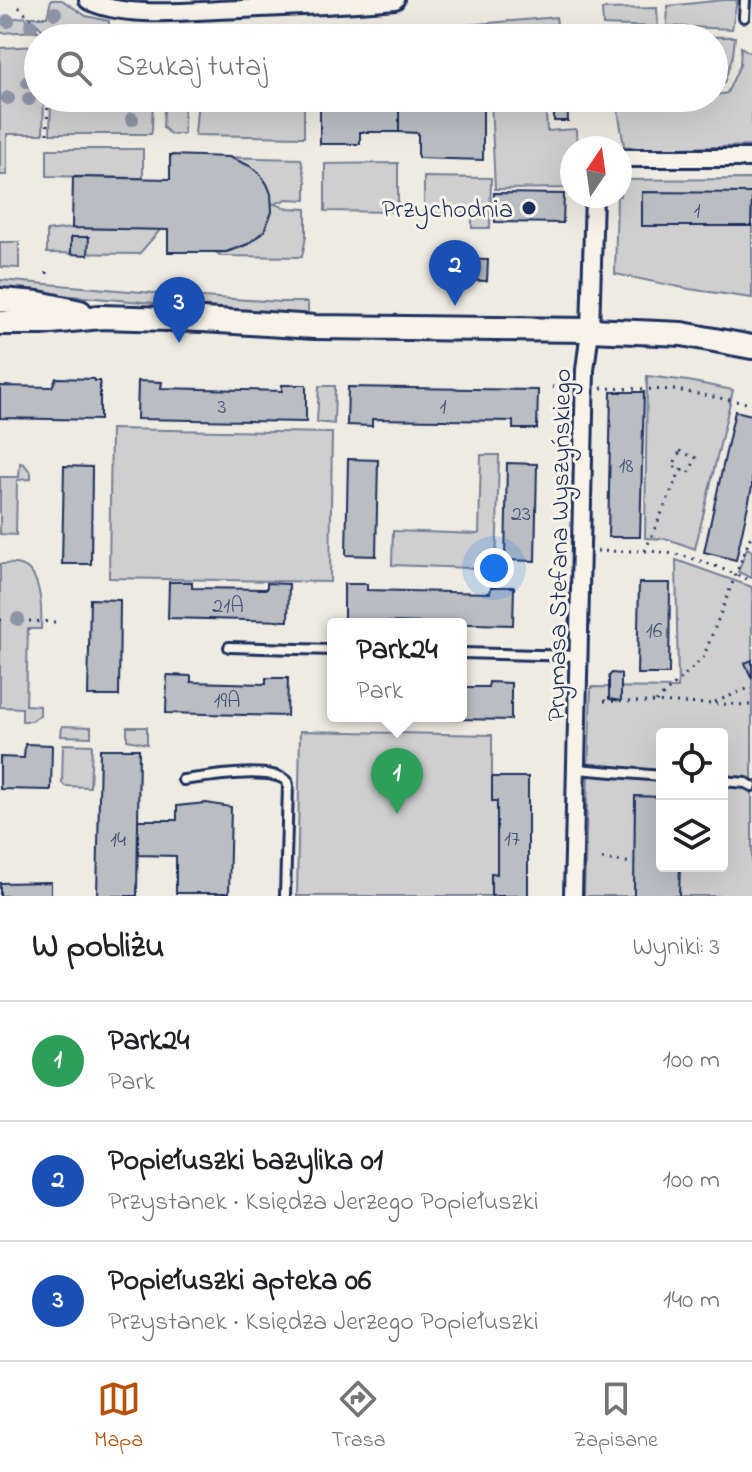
<!DOCTYPE html>
<html lang="pl">
<meta charset="utf-8">
<style>
:root{--surface:#fff;--page:#f6f6f6;--text:#202124;--muted:#757577;--line:#e0e0e0;--accent:#b45309}
body{margin:0;font-family:"Indie Flower",sans-serif;background:var(--page);color:var(--text)}
.controls{position:absolute;right:24px;bottom:24px;display:grid;overflow:hidden;border-radius:8px;box-shadow:0 8px 32px #0002}
.controls button{width:72px;height:72px;display:grid;place-items:center;padding:0;border:0;border-bottom:2px solid var(--line);background:var(--surface);color:var(--text);font:40px sans-serif}
.compass{position:absolute;left:560px;top:136px;width:72px;height:72px;border-radius:50%;background:var(--surface);box-shadow:0 8px 32px #0002;rotate:13deg}
.you{position:absolute;left:494px;top:568px;width:28px;height:28px;margin:-20px;border:6px solid #fff;border-radius:50%;background:#1a73e8;box-shadow:0 0 0 12px #1a73e833}
.badge{display:grid;place-items:center;width:52px;height:52px;border-radius:50%;background:var(--accent);color:#fff;font-size:26px;font-weight:700}
.pin{position:absolute;translate:-50% -66px;filter:drop-shadow(0 2px 4px #0008)}
.pin::after{content:'';position:absolute;top:42px;width:28px;height:24px;background:inherit;clip-path:polygon(0 0,100% 0,50% 100%)}
.popup{position:absolute;left:327px;top:618px;width:140px;height:104px;box-sizing:border-box;display:grid;place-content:center;border-radius:8px;background:var(--surface);filter:drop-shadow(0 2px 6px #0005);font-size:26px;white-space:nowrap;color:var(--muted)}
.popup b{font-size:30px;color:var(--text)}
.popup::after{content:'';position:absolute;left:50%;top:100%;margin-left:-16px;border:16px solid transparent;border-top-color:var(--surface)}
.list{margin:0;padding:0;list-style:none}
h2{display:flex;justify-content:space-between;align-items:center;height:104px;margin:0;padding:0 32px;font-size:34px}
h2 small{font-size:26px;font-weight:400;color:var(--muted)}
.list li{display:grid;grid-template-columns:52px 1fr auto;gap:24px;align-items:center;box-sizing:border-box;height:120px;padding:0 32px;border-top:2px solid var(--line)}
.list b{display:block;font-size:30px;white-space:nowrap}
.list p{margin:0;font-size:26px;white-space:nowrap;color:var(--muted)}
.list em{font-size:26px;font-style:normal;color:var(--muted)}
.icon{flex:none;width:44px;height:44px;fill:none;stroke:currentColor;stroke-width:2;stroke-linecap:round;stroke-linejoin:round}
.map{position:relative;flex:none;width:752px;height:896px;overflow:hidden}
.search{position:absolute;background:var(--surface);box-shadow:0 8px 32px #0002;left:24px;right:24px;top:24px;height:88px;display:flex;align-items:center;gap:20px;box-sizing:border-box;padding:0 28px;border-radius:44px;color:var(--muted);font-size:30px}
.sheet{height:464px;background:var(--surface)}
nav{display:flex;justify-content:space-around;align-items:center;box-sizing:border-box;height:112px;border-top:2px solid var(--line);background:var(--surface);font-size:22px;color:var(--muted)}
nav a{display:grid;justify-items:center;gap:4px}
nav .on{color:var(--accent)}
.map>svg:first-child{display:block}
.green{fill:#cfcfcf;stroke:#757f96;stroke-width:2;fill-rule:evenodd}
.building{fill:#babdc2;stroke:#1b2f5e;stroke-width:2}
.lines{fill:none;stroke-linecap:round;stroke-linejoin:round}
.lane-casing{stroke:#1b2f5e;stroke-width:14}
.street-casing{stroke:#1b2f5e;stroke-width:22}
.secondary-casing{stroke:#1b2f5e;stroke-width:28}
.path{stroke:#1b2f5e;stroke-width:3;stroke-dasharray:2 6;stroke-linecap:butt}
.lane{stroke:#f7f3e8;stroke-width:8}
.street{stroke:#f7f3e8;stroke-width:16}
.secondary{stroke:#f7f3e8;stroke-width:22}
.tree{fill:#8e95a6}
.poi-dot{fill:#1b2f5e;stroke:#f7f3e8;stroke-width:3}
.labels{text-anchor:middle;stroke-width:6;stroke-linejoin:round;paint-order:stroke}
.number-label{font-size:22px;fill:#435277}
.poi-label{font-size:26px;fill:#1b2f5e;stroke:#f7f3e8;text-anchor:end}
.street-label{font-size:26px;fill:#1b2f5e;stroke:#f7f3e8}
</style>
<div class="map">
<svg width="752" height="896" viewBox="0 0 752 896">
<rect width="100%" height="100%" fill="#eeebe2"/>
<filter id="ink" filterUnits="userSpaceOnUse"><feTurbulence type="fractalNoise" baseFrequency=".0125" numOctaves="2"/><feDisplacementMap in="SourceGraphic" scale="16" xChannelSelector="R" yChannelSelector="G"/><feConvolveMatrix kernelMatrix="1 2 1 2 8 2 1 2 1" color-interpolation-filters="sRGB"/></filter>
<g filter="url(#ink)">
<path class="green" d="M51,0H62L86,16L109,21V28L44,31L29,17H47Z
M724,0H737L732,29L667,26L668,6Z
M657,8L658,27L603,25L602,9Z
M25,17L38,31L0,33V20Z
M556,17L559,38H422L423,29Z
M682,36L735,37L733,55L724,83L714,87V38H682Z
M38,46V98H44L43,134H7V175H0V48Z
M741,47L752,54V146L643,149L624,146L616,98H714V95L727,93L740,65Z
M51,98H153L152,130L151,134H50Z
M198,98H304V137L195,135Z
M456,98H545L547,131L576,129L577,148H572V188L495,189L491,100Z
M172,102H184V134H170L163,127L164,110Z
M47,149H143V178L47,176Z
M219,157L301,159L306,181V200L287,199L274,204L287,208L306,209V237L302,257L221,256L217,253C288,249 291,162 219,157Z
M398,163V212L325,211V164Z
M424,177L491,178L490,228H472V213H424Z
M752,179V298L689,289L615,274L617,196H620V180Z
M72,228L161,229L139,254L47,253V231Z
M0,242H19V268L0,267Z
M0,280L201,297L281,302H308V316L0,290Z
M647,376L688,381L733,390L695,549L668,539L645,538Z
M319,386H335L334,424L317,422Z
M111,429L332,433L330,582L109,578Z
M481,455H499L496,569L392,565L393,531L479,534Z
M20,463L24,464L31,473V479L17,480L16,535L0,534V477H19Z
M747,548L752,551V578L738,572Z
M676,560L752,587V896H584L591,687L678,688ZM662,734H722V866H662Z
M0,564C6,564 14,563 20,565C42,570 42,611 41,629H28L26,705L40,706V715L32,721H22V708L0,707Z
M62,726L91,727V737L61,736Z
M127,727H147V744L127,740Z
M300,731L492,735V800L497,801V874L492,873L491,896H297Z
M63,744L92,745L90,787L65,786L62,783Z"/>
<path class="building" d="M320,98H336L335,104L320,103Z
M359,98H373V104H399V132H360V144H320V103L359,104Z
M431,98H450V105L483,106V160L418,158V133L399,132V104H431Z
M554,98H567L568,121H554Z
M170,155L229,157L250,166L260,174L267,184L271,194L272,212L264,231L248,244L226,252H168V230L72,228L73,177L170,179Z
M642,192L752,193L751,226H642Z
M494,193L564,194L563,223L495,222Z
M71,237H89L88,255L71,254Z
M449,259L488,260L487,281L449,280Z
M56,378L94,379V381H100V420L0,418V386L52,387Z
M138,381L162,382L161,388L282,391V385H306V422L137,419Z
M348,387L538,390L537,429H513V421L372,419V426L347,425Z
M611,392H644L640,537H608Z
M735,411L752,415V487L736,560L704,552Z
M348,459L378,460L376,556L346,555Z
M507,463L537,464L535,561L505,560Z
M64,466L92,467L91,564H62Z
M169,582H192V588L267,589V583L289,584L288,621L168,618Z
M639,583H670L669,674H637Z
M344,584H367V590L490,593L491,587H514L513,625L344,621Z
M90,599L120,600L119,696H88Z
M752,660V679L745,663Z
M612,673L621,674V701L609,699V676Z
M167,675L191,676V682L266,684V678H288L287,716L166,713Z
M489,682L511,683V720L341,717L461,716V687H488Z
M25,744L52,745L51,790L0,789V757L24,758Z
M100,749H139L137,896H97Z
M492,777H528V896H491V873L497,874V801H492Z
M635,796L662,797V866H680L679,896H634Z
M206,803L231,807L229,893H176V856L138,855V820H177V806Z
M51,882V896H0V883Z"/>
<g class="lines">
<g class="lane-casing">
<path id="lane" d="M744,17L745,0
M229,647L333,650
M461,653L579,656
M577,769L662,776
M183,780C207,777 269,766 287,781L288,786L285,896
M722,781L746,783L752,786"/>
</g>
<g class="street-casing">
<path id="street" d="M88,0C123,20 200,10 241,9C292,6 344,5 395,0
M620,158H752
M573,896L585,370L590,330L594,196"/>
</g>
<g class="secondary-casing">
<path id="secondary" d="M0,300L38,303L80,312
M0,323H41L101,317L203,320L315,327L590,330L682,334L752,347"/>
</g>
<path class="path" d="M19,7L48,38
M47,134L48,98
M47,274V269
M552,387L570,388
M601,388L676,390L752,404
M680,451L696,458L689,473L673,466Z
M597,551C623,552 649,549 674,554C701,559 727,571 752,581
M645,551L682,467
M0,620H8
M29,621L55,622
M604,701L752,705
M656,702L703,658L752,533
M715,702L752,687
M602,859L634,863"/>
<use href="#lane" class="lane"/>
<use href="#street" class="street"/>
<use href="#secondary" class="secondary"/>
</g>
<g class="tree">
<circle cx="55" cy="13" r="7"/>
<circle cx="8" cy="21" r="7"/>
<circle cx="31" cy="26" r="7"/>
<circle cx="28" cy="82" r="7"/>
<circle cx="8" cy="98" r="7"/>
<circle cx="29" cy="99" r="7"/>
<circle cx="132" cy="119" r="7"/>
<circle cx="18" cy="619" r="7"/>
</g>
</g>
<circle class="poi-dot" cx="529" cy="208" r="8"/>
<g class="labels">
<g class="number-label">
<text x="697" y="217">1</text>
<text x="222" y="413">3</text>
<text x="443" y="413">1</text>
<text x="626" y="472">18</text>
<text x="521" y="520">23</text>
<text x="228" y="612">21A</text>
<text x="654" y="637">16</text>
<text x="227" y="707">19A</text>
<text x="512" y="845">17</text>
<text x="118" y="846">14</text>
</g>
<g class="poi-label">
<text x="513" y="217">Przychodnia</text>
</g>
<g class="street-label">
<text transform="translate(558 545) rotate(-89)" y="9">Prymasa Stefana Wyszyńskiego</text>
</g>
</g>
</svg>
<div class="controls">
<button><svg class="icon" aria-label="locate" viewBox="0 0 24 24"><circle cx="12" cy="12" r="6"/><path d="M12 2v4M12 18v4M2 12h4M18 12h4"/></svg></button>
<button><svg class="icon" aria-label="layers" viewBox="0 0 24 24"><path d="M12 4l9 5-9 5-9-5zM3 14l9 5 9-5"/></svg></button>
</div>
<svg class="compass" viewBox="-18 -18 36 36"><path d="M0-13l5 13h-10z" fill="#e53935"/><path d="M0 13l5-13h-10z" fill="#757577"/></svg>
<div class="you"></div>
<div class="pin badge" style="left:397px;top:814px;background:#2e9e5b">1</div>
<div class="popup"><b>Park24</b>Park</div>
<div class="pin badge" style="left:455px;top:306px;background:#1a4fb4">2</div>
<div class="pin badge" style="left:179px;top:343px;background:#1a4fb4">3</div>
<div class="search"><svg class="icon" aria-label="search" viewBox="0 0 24 24"><circle cx="10" cy="10" r="6"/><path d="M15 15l6 6"/></svg>Szukaj tutaj</div>
</div>
<section class="sheet">
<h2>W pobliżu<small>Wyniki: 3</small></h2>
<ul class="list">
<li><span class="badge" style="background:#2e9e5b">1</span><div><b>Park24</b><p>Park</p></div><em>100 m</em></li>
<li><span class="badge" style="background:#1a4fb4">2</span><div><b>Popiełuszki bazylika 01</b><p>Przystanek · Księdza Jerzego Popiełuszki</p></div><em>100 m</em></li>
<li><span class="badge" style="background:#1a4fb4">3</span><div><b>Popiełuszki apteka 06</b><p>Przystanek · Księdza Jerzego Popiełuszki</p></div><em>140 m</em></li>
</ul>
</section>
<nav>
<a class="on"><svg class="icon" aria-label="map" viewBox="0 0 24 24"><path d="M3 6l6-2 6 2 6-2v14l-6 2-6-2-6 2zM9 4v14M15 6v14"/></svg>Mapa</a>
<a><svg class="icon" aria-label="directions" viewBox="0 0 24 24"><path d="M12 3l9 9-9 9-9-9zM9 14v-3h6M13 9l2 2-2 2"/></svg>Trasa</a>
<a><svg class="icon" aria-label="saved" viewBox="0 0 24 24"><path d="M7 4h10v16l-5-4-5 4z"/></svg>Zapisane</a>
</nav>
